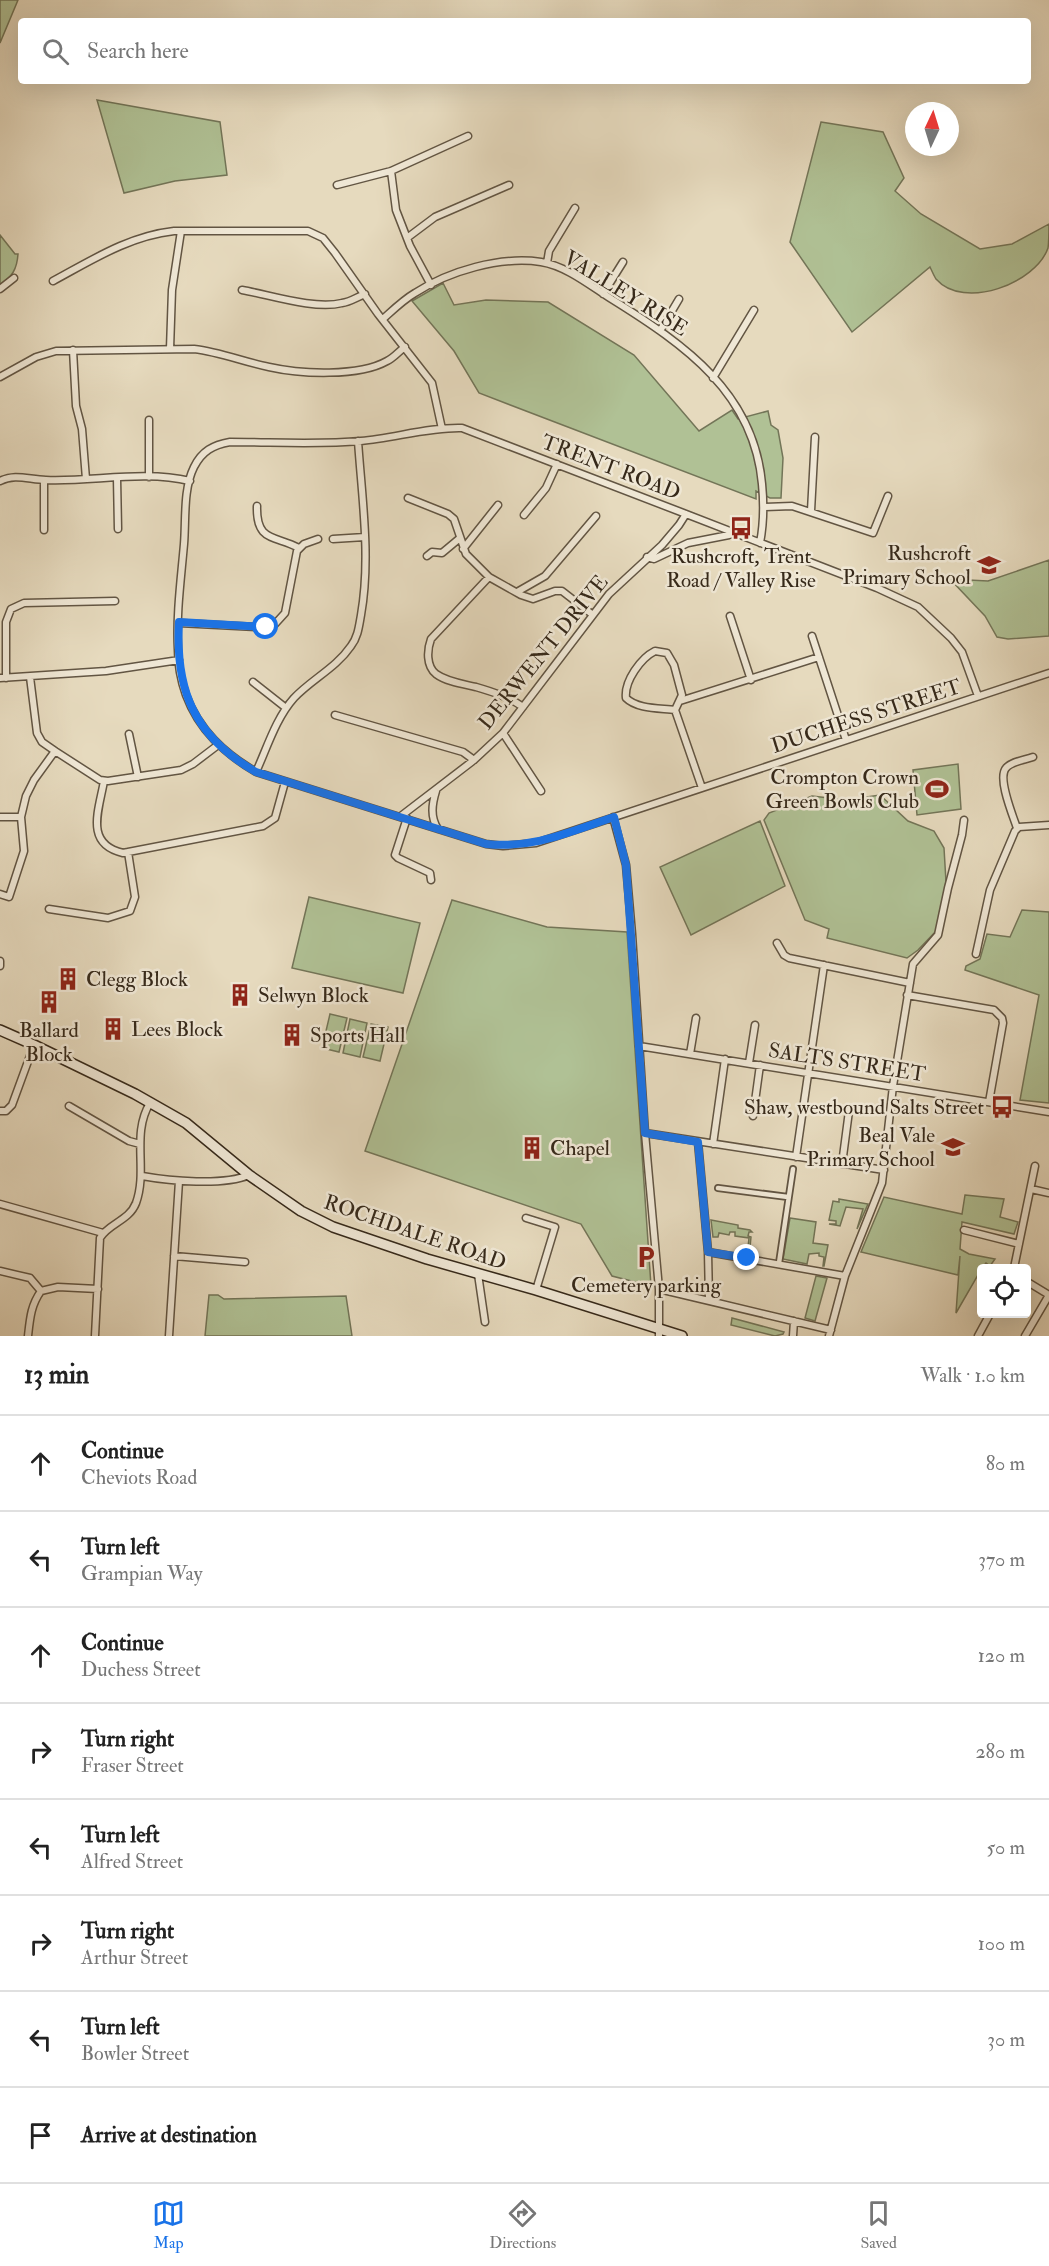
<!DOCTYPE html>
<meta charset="utf-8">
<style>
:root{--surface:#fff;--page:#f2f2f2;--text:#222;--muted:#767676;--line:#e0e0e0;--accent:#1a73e8}
body{margin:0;font-family:"IM FELL Double Pica",serif;background:var(--page);color:var(--text)}
.controls{position:absolute;right:18px;bottom:18px;display:grid;overflow:hidden;border-radius:6px;box-shadow:0 6px 24px #0002}
.controls button{width:54px;height:54px;display:grid;place-items:center;padding:0;border:0;border-bottom:2px solid var(--line);background:var(--surface);color:var(--text);font:30px sans-serif}
.compass{position:absolute;left:905px;top:102px;width:54px;height:54px;border-radius:50%;background:var(--surface);box-shadow:0 6px 24px #0002;rotate:4deg}
.stop{position:absolute;width:18px;height:18px;margin:-14px;border:4px solid #1a73e8;border-radius:50%;background:#fff}
.stop.end{background:#1a73e8;border-color:#fff;box-shadow:0 2px 6px #0008}
.list{margin:0;padding:0;list-style:none}
h2{display:flex;justify-content:space-between;align-items:center;height:78px;margin:0;padding:0 24px;font-size:26px}
h2 small{font-size:20px;font-weight:400;color:var(--muted)}
.list li{display:grid;grid-template-columns:39px 1fr auto;gap:18px;align-items:center;box-sizing:border-box;height:96px;padding:0 24px;border-top:2px solid var(--line)}
.list b{display:block;font-size:22px;white-space:nowrap}
.list p{margin:0;font-size:20px;white-space:nowrap;color:var(--muted)}
.list em{font-size:20px;font-style:normal;color:var(--muted)}
.icon{flex:none;width:33px;height:33px;fill:none;stroke:currentColor;stroke-width:2;stroke-linecap:round;stroke-linejoin:round}
.map{position:relative;flex:none;width:1049px;height:1336px;overflow:hidden}
.search{position:absolute;background:var(--surface);box-shadow:0 6px 24px #0002;left:18px;right:18px;top:18px;height:66px;display:flex;align-items:center;gap:15px;box-sizing:border-box;padding:0 21px;border-radius:6px;color:var(--muted);font-size:22px}
.sheet{height:846px;background:var(--surface)}
nav{display:flex;justify-content:space-around;align-items:center;box-sizing:border-box;height:84px;border-top:2px solid var(--line);background:var(--surface);font-size:16px;color:var(--muted)}
nav a{display:grid;justify-items:center;gap:3px}
nav .on{color:var(--accent)}
.map>svg:first-child{display:block}
.green{fill:#b0c195;stroke:#737558;stroke-width:1.5}
.lines{fill:none;stroke-linecap:round;stroke-linejoin:round}
.pedestrian-casing{stroke:#625543;stroke-width:8}
.minor-casing{stroke:#625543;stroke-width:9}
.secondary-casing{stroke:#36291a;stroke-width:12}
.pedestrian{stroke:#efe7d5;stroke-width:4.5}
.minor{stroke:#efe7d5;stroke-width:6}
.secondary{stroke:#efe7d5;stroke-width:9}
.route{stroke:#1a73e8;stroke-width:8}
.labels{text-anchor:middle;stroke-width:5;stroke-linejoin:round;paint-order:stroke}
.street-label{font-size:21px;fill:#36291a;stroke:#efe7d5}
.poi-label{font-size:21px;fill:#36291a;stroke:#efe7d5;text-anchor:start}
</style>
<div class="map">
<svg width="1049" height="1336" viewBox="0 0 1049 1336">
<rect width="100%" height="100%" fill="#e6dabe"/>
<filter id="stains"><feTurbulence type="fractalNoise" baseFrequency=".00333" numOctaves="4"/><feColorMatrix values="0 0 0 0 .2 0 0 0 0 .09 0 0 0 0 .02 0 0 0 .5 -.17"/></filter>
<radialGradient id="worn" r=".72"><stop offset=".6" stop-color="#630" stop-opacity="0"/><stop offset="1" stop-color="#630" stop-opacity=".3"/></radialGradient>
<path class="green" d="M0,0H18L0,43Z
M97,100L220,122L227,175L175,181L124,193Z
M821,122L883,132L904,178L895,191L921,214L980,249L1012,244L1049,224C1049,231 1049,241 1048,248C1036,283 964,311 936,279C934,276 932,271 930,267L852,332L790,242Z
M0,235L15,254H18C17,270 12,276 0,286Z
M443,283L454,305L486,300L548,302L634,355L699,431L732,410L738,419L768,411L771,425L778,430L783,458L781,498H770L756,491V499L479,393L454,351L412,301Z
M1049,560V636L1008,639L997,637L985,616L950,579L988,581Z
M958,764L961,809L917,815L913,770Z
M880,795L908,821L934,831L944,848L946,882L938,929L918,950L907,958L827,938L829,929L805,920L764,820L769,813L812,796L846,800Z
M760,821L785,886L691,935L660,867Z
M309,897L420,923L403,993L292,968Z
M452,900L547,927L627,932L651,1286L612,1276L581,1224L365,1151Z
M1022,910L1049,912V1103L1020,1100L1039,995L965,970L966,966L980,959L987,934L1010,937Z
M330,1014L347,1018L339,1052L322,1048Z
M350,1019L367,1023L360,1057L343,1053Z
M371,1024L388,1027L380,1061L363,1057Z
M965,1195L1004,1199L1000,1217L1018,1222L1014,1234L962,1222L960,1249L969,1254L995,1259L990,1266L986,1263L982,1268L956,1313L960,1256L958,1275L861,1252L884,1197L962,1214Z
M839,1199L868,1204L857,1229L863,1209L846,1207L840,1226L829,1224H836V1221L829,1220L833,1201L839,1202Z
M790,1218L816,1222L813,1243L828,1245L824,1266H823L824,1257L819,1256V1253L809,1254L807,1264L783,1259Z
M711,1220L738,1225V1228L750,1230L752,1232H749L748,1236L751,1237L750,1247H748L749,1238L735,1236V1232H730L729,1235L719,1233L718,1237H713Z
M816,1276L827,1278L815,1321L805,1318Z
M209,1295H218L224,1299L346,1296L352,1336H205Z
M732,1318L784,1332L783,1334L775,1336L731,1325Z"/>
<g class="lines">
<g class="pedestrian-casing">
<path id="pedestrian" d="M718,1188L788,1197
M779,1263L793,1169"/>
</g>
<g class="minor-casing">
<path id="minor" d="M391,171L396,210L410,246L431,285
M337,185L391,171L468,136
M407,238L435,217L509,185
M547,263L549,251L575,208
M53,281C92,260 129,236 174,231H308L323,238L335,253L378,314L432,383L442,429
M0,289L14,278
M242,290C270,295 315,310 342,303C350,302 357,297 365,294
M603,294L623,262
M383,319C393,310 403,300 415,293C449,271 500,256 541,262C567,266 592,287 613,300C685,345 754,393 762,484C764,504 764,522 760,543
M660,331L679,299
M170,349L172,290L181,231
M73,350L76,406L82,429L86,479
M0,377L36,357L56,351L194,349C220,352 244,362 269,367C300,374 359,377 387,361C394,358 399,351 405,347
M713,378L754,310
M149,420V477
M117,478L118,529
M0,481C15,473 30,480 46,480C93,482 143,470 190,481
M408,498L448,514L454,519L466,554L489,577L521,595L533,599L555,591H562L593,615
M257,506C256,542 274,535 299,548
M765,507L792,506L873,533L888,496
M811,511L815,437
M524,515L546,488L557,464
M44,530V480
M333,539L365,537
M463,549L498,505
M427,556L432,552L442,553L460,538
M647,557L654,559L688,543L729,535L734,532
M489,577L431,639C427,650 426,666 436,674C447,682 463,684 476,687C493,692 509,697 523,707
M517,592L545,576L596,516
M730,616L751,680
M179,623L256,627L275,624L285,613L297,551L304,544L318,539
M812,636L846,740
M655,651L667,653L674,665L682,695L675,710C659,708 637,709 626,698C624,681 641,658 655,651Z
M30,677L37,733L42,742L55,751L100,780L108,781L181,770L193,764L218,745
M0,678L106,671L179,660
M6,678V622L11,609L24,603L115,601
M253,682L286,708
M978,696L962,652L951,638L918,607L877,588L686,514L462,428C430,427 394,438 361,441C317,445 273,442 230,442C213,445 202,451 194,467C183,489 186,520 184,544C181,579 176,615 178,650C178,665 181,681 186,695C199,730 224,753 256,772L486,844L503,846L536,843L1049,673
M680,701L819,657
M675,710L702,788
M335,715L463,752L474,760
M503,733L541,791
M129,734L138,777
M256,772C267,748 276,718 294,698C312,679 336,668 351,646C358,637 359,626 361,615C371,558 362,499 358,441
M104,781C99,810 84,844 123,853L263,826L275,818L285,782
M436,791C432,804 430,817 438,829
M401,816L474,760L503,733L609,594L662,545L679,525L686,514
M0,817H21
M613,817L626,865L632,934L645,1133L659,1289V1336
M407,818L395,855L398,858L430,873L431,880
M1017,828C1013,816 997,778 1006,768C1012,761 1025,760 1033,757
M0,894L9,897L24,851L21,817L26,796L34,780L55,751
M49,909L108,918L130,911L135,897L128,852
M777,943L784,955L789,958L910,983
M976,954L990,890L1015,831L1019,827L1049,825
M0,961V966
M907,995L994,1010L1002,1018L1003,1023L989,1102
M639,1046L1049,1112
M690,1054L696,1018
M749,1063L755,1025
M69,1106L129,1141L140,1144
M0,1111H6L12,1105L34,1045
M753,1116L760,1065
M645,1133L884,1170
M698,1142L708,1252L709,1300
M713,1144L725,1059
M796,1157L824,965
M842,1164L849,1111
M142,1176C170,1181 223,1186 249,1175
M1031,1189L1049,1193
M0,1204L103,1233
M526,1218L555,1227L536,1290
M964,1230L1019,1244
M708,1252L845,1276
M174,1256L245,1262
M1014,1268L1035,1166
M0,1271L30,1278L41,1291
M478,1274L485,1322
M1026,1281L1049,1295
M659,1289L831,1330
M28,1336C30,1318 31,1305 41,1291L58,1287L98,1289
M95,1336L100,1238C109,1223 129,1221 136,1203C148,1170 131,1134 150,1103
M169,1336L179,1181
M793,1336L794,1321
M829,1336L845,1276L882,1183L893,1086L913,964L938,935L948,888L962,835L964,820
M978,1336L990,1314
M1025,1336L1049,1295"/>
</g>
<g class="secondary-casing">
<path id="secondary" d="M0,1030L34,1045L135,1094L186,1123L249,1175L301,1211L333,1227L427,1259L536,1290L682,1336"/>
</g>
<use href="#pedestrian" class="pedestrian"/>
<use href="#minor" class="minor"/>
<use href="#secondary" class="secondary"/>
</g>
<g class="lines">
<path class="route" d="M266,627L179,622C175,691 195,737 256,772L486,844C534,849 569,832 614,817L626,865L645,1133L698,1142L708,1252L747,1258"/>
</g>
<defs>
<g id="bus-bare" transform="scale(1.8)"><path d="M-5-6H5V4H4V6H2V4H-2V6H-4V4H-5ZM-3.5-4V0h7V-4ZM-3.5 1.2v1.5H-2V1.2ZM2 1.2v1.5H3.5V1.2Z" fill="#8f2418" stroke="#efe7d5" stroke-width="2.5" paint-order="stroke"/></g>
<g id="school-bare" transform="scale(1.8)"><path d="M0-5L7-2L0 1L-7-2ZM-4 1L0 2.5L4 1V4Q0 6-4 4Z" fill="#8f2418" stroke="#efe7d5" stroke-width="2.5" paint-order="stroke"/></g>
<g id="stadium-bare" transform="scale(1.8)"><path d="M0-5a6.5 5 0 1 0 0 10a6.5 5 0 1 0 0-10ZM-3.5-1.8h7v3.6h-7Z" fill="#8f2418" stroke="#efe7d5" stroke-width="2.5" paint-order="stroke"/></g>
<g id="building-bare" transform="scale(1.8)"><path d="M-4-6H4V6H1V3H-1V6H-4ZM-2.5-4.3h1.7v1.8h-1.7ZM.8-4.3h1.7v1.8H.8ZM-2.5-1h1.7V.8h-1.7ZM.8-1h1.7V.8H.8Z" fill="#8f2418" stroke="#efe7d5" stroke-width="2.5" paint-order="stroke"/></g>
<g id="parking-bare" transform="scale(1.8)"><path d="M-3.5-5.5H1a3.5 3.5 0 0 1 0 7H-1V5.5H-3.5ZM-1-3.4V-.6H.8a1.4 1.4 0 0 0 0-2.8Z" fill="#8f2418" stroke="#efe7d5" stroke-width="2.5" paint-order="stroke"/></g>
</defs>
<g fill-rule="evenodd">
<use href="#bus-bare" x="741" y="528"/>
<use href="#school-bare" x="989" y="565"/>
<use href="#stadium-bare" x="937" y="789"/>
<use href="#building-bare" x="68" y="979"/>
<use href="#building-bare" x="240" y="995"/>
<use href="#building-bare" x="49" y="1002"/>
<use href="#building-bare" x="113" y="1029"/>
<use href="#building-bare" x="292" y="1035"/>
<use href="#bus-bare" x="1002" y="1107"/>
<use href="#school-bare" x="953" y="1147"/>
<use href="#building-bare" x="532" y="1148"/>
<use href="#parking-bare" x="646" y="1257"/>
</g>
<g class="labels">
<g class="street-label">
<text transform="translate(626 293) rotate(32)" y="7">VALLEY RISE</text>
<text transform="translate(611 467) rotate(21)" y="7">TRENT ROAD</text>
<text transform="translate(543 652) rotate(-51)" y="7">DERWENT DRIVE</text>
<text transform="translate(866 716) rotate(-18)" y="7">DUCHESS STREET</text>
<text transform="translate(847 1062) rotate(9)" y="7">SALTS STREET</text>
<text transform="translate(415 1232) rotate(19)" y="7">ROCHDALE ROAD</text>
</g>
<g class="poi-label">
<text x="971" y="560" text-anchor="end">Rushcroft<tspan x="971" dy="24">Primary School</tspan></text>
<text x="741" y="563" text-anchor="middle">Rushcroft, Trent<tspan x="741" dy="24">Road / Valley Rise</tspan></text>
<text x="919" y="784" text-anchor="end">Crompton Crown<tspan x="919" dy="24">Green Bowls Club</tspan></text>
<text x="86" y="986">Clegg Block</text>
<text x="258" y="1002">Selwyn Block</text>
<text x="131" y="1036">Lees Block</text>
<text x="49" y="1037" text-anchor="middle">Ballard<tspan x="49" dy="24">Block</tspan></text>
<text x="310" y="1042">Sports Hall</text>
<text x="984" y="1114" text-anchor="end">Shaw, westbound Salts Street</text>
<text x="935" y="1142" text-anchor="end">Beal Vale<tspan x="935" dy="24">Primary School</tspan></text>
<text x="550" y="1155">Chapel</text>
<text x="646" y="1292" text-anchor="middle">Cemetery parking</text>
</g>
</g>
<rect width="100%" height="100%" filter="url(#stains)"/>
<rect width="100%" height="100%" fill="url(#worn)"/>
</svg>
<div class="controls">
<button><svg class="icon" aria-label="locate" viewBox="0 0 24 24"><circle cx="12" cy="12" r="6"/><path d="M12 2v4M12 18v4M2 12h4M18 12h4"/></svg></button>
</div>
<svg class="compass" viewBox="-18 -18 36 36"><path d="M0-13l5 13h-10z" fill="#e53935"/><path d="M0 13l5-13h-10z" fill="#767676"/></svg>
<div class="stop" style="left:266px;top:627px"></div>
<div class="stop end" style="left:747px;top:1258px"></div>
<div class="search"><svg class="icon" aria-label="search" viewBox="0 0 24 24"><circle cx="10" cy="10" r="6"/><path d="M15 15l6 6"/></svg>Search here</div>
</div>
<section class="sheet">
<h2>13 min<small>Walk · 1.0 km</small></h2>
<ul class="list">
<li><svg class="icon" aria-label="ahead" viewBox="0 0 24 24"><path d="M12 20V5M6 11l6-6 6 6"/></svg><div><b>Continue</b><p>Cheviots Road</p></div><em>80 m</em></li>
<li><svg class="icon" aria-label="left" viewBox="0 0 24 24"><path d="M17 20v-9H6M10 6l-5 5 5 5"/></svg><div><b>Turn left</b><p>Grampian Way</p></div><em>370 m</em></li>
<li><svg class="icon" aria-label="ahead" viewBox="0 0 24 24"><path d="M12 20V5M6 11l6-6 6 6"/></svg><div><b>Continue</b><p>Duchess Street</p></div><em>120 m</em></li>
<li><svg class="icon" aria-label="right" viewBox="0 0 24 24"><path d="M7 20v-9h11M14 6l5 5-5 5"/></svg><div><b>Turn right</b><p>Fraser Street</p></div><em>280 m</em></li>
<li><svg class="icon" aria-label="left" viewBox="0 0 24 24"><path d="M17 20v-9H6M10 6l-5 5 5 5"/></svg><div><b>Turn left</b><p>Alfred Street</p></div><em>50 m</em></li>
<li><svg class="icon" aria-label="right" viewBox="0 0 24 24"><path d="M7 20v-9h11M14 6l5 5-5 5"/></svg><div><b>Turn right</b><p>Arthur Street</p></div><em>100 m</em></li>
<li><svg class="icon" aria-label="left" viewBox="0 0 24 24"><path d="M17 20v-9H6M10 6l-5 5 5 5"/></svg><div><b>Turn left</b><p>Bowler Street</p></div><em>30 m</em></li>
<li><svg class="icon" aria-label="arrive" viewBox="0 0 24 24"><path d="M6 21V4h12l-3 4 3 4H6"/></svg><div><b>Arrive at destination</b></div></li>
</ul>
</section>
<nav>
<a class="on"><svg class="icon" aria-label="map" viewBox="0 0 24 24"><path d="M3 6l6-2 6 2 6-2v14l-6 2-6-2-6 2zM9 4v14M15 6v14"/></svg>Map</a>
<a><svg class="icon" aria-label="directions" viewBox="0 0 24 24"><path d="M12 3l9 9-9 9-9-9zM9 14v-3h6M13 9l2 2-2 2"/></svg>Directions</a>
<a><svg class="icon" aria-label="saved" viewBox="0 0 24 24"><path d="M7 4h10v16l-5-4-5 4z"/></svg>Saved</a>
</nav>
